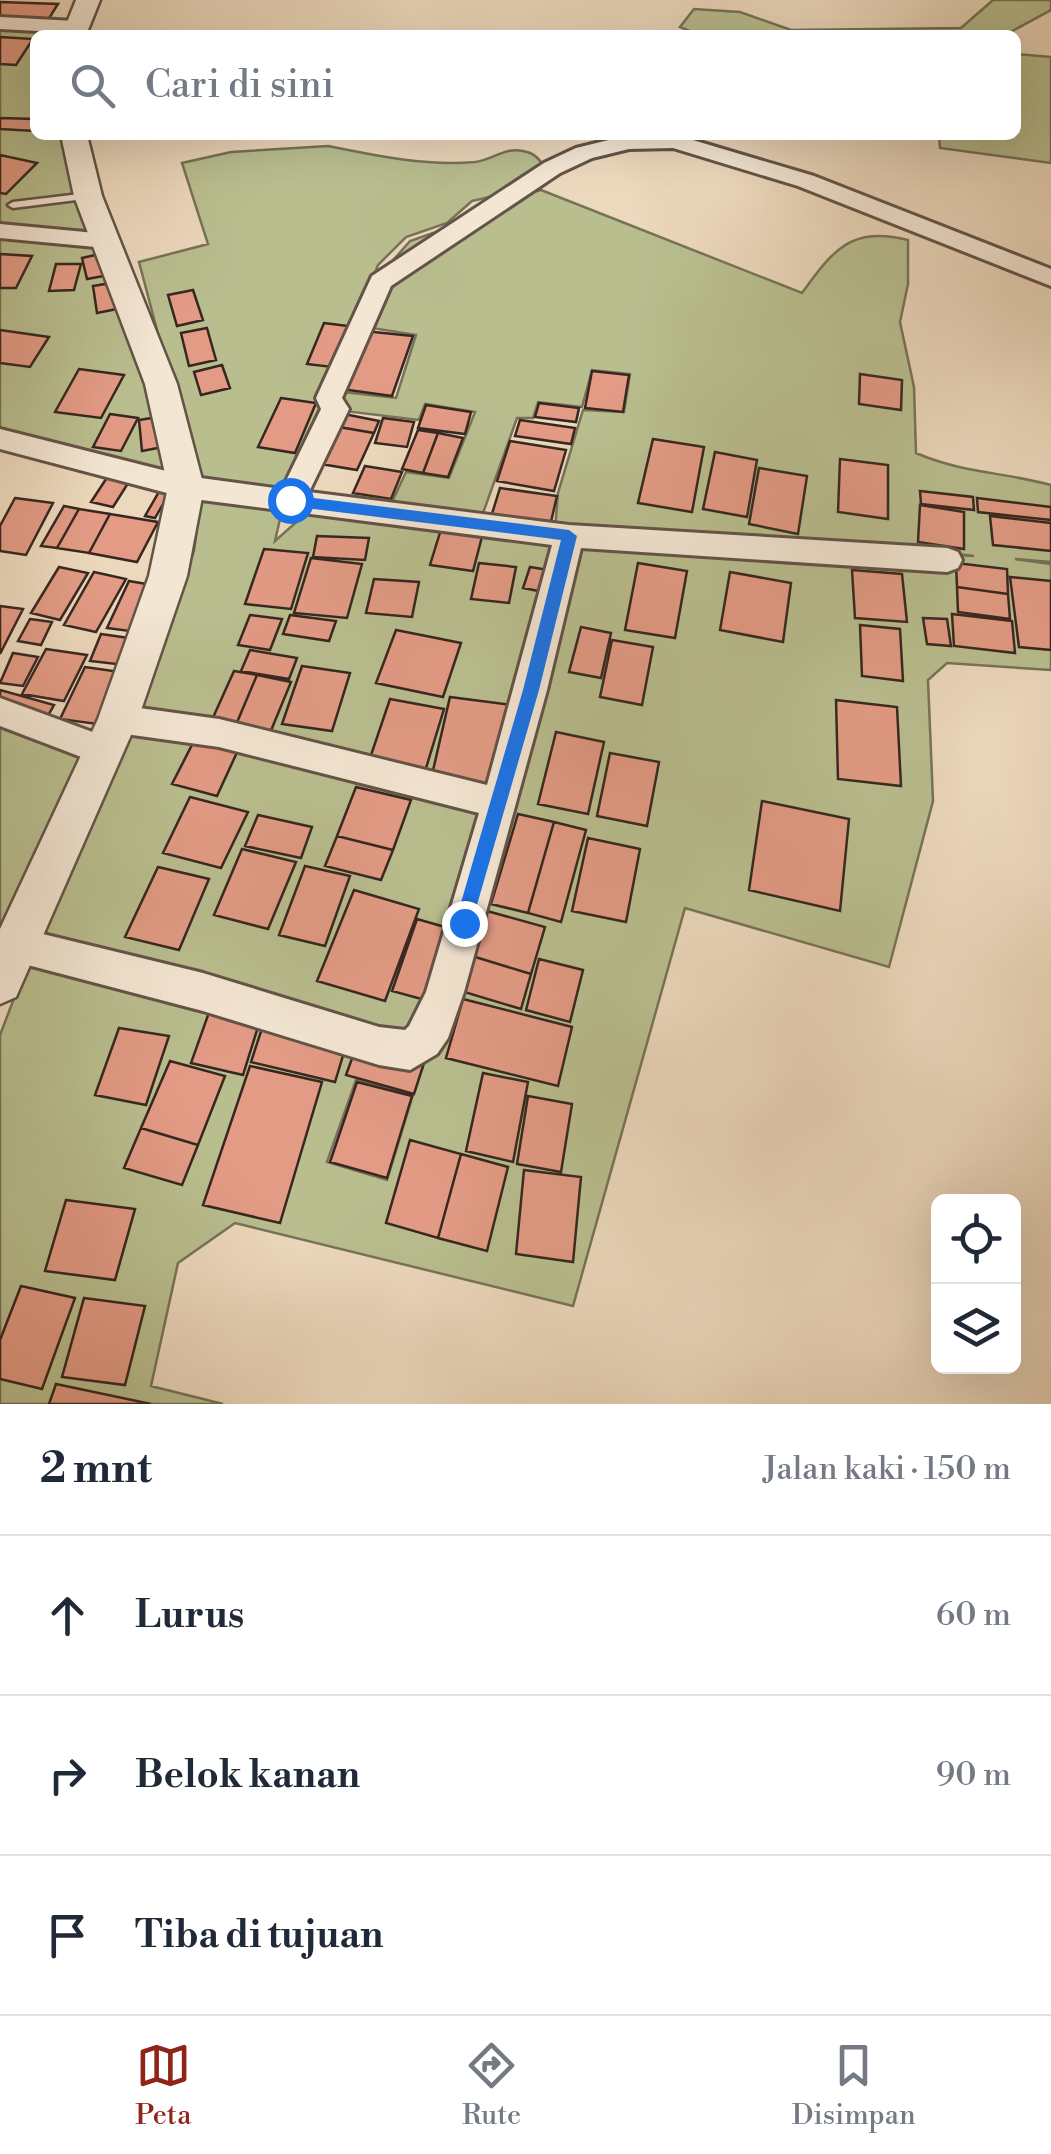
<!DOCTYPE html>
<html lang="id">
<meta charset="utf-8">
<style>
:root{--surface:#fff;--page:#f6f6f7;--text:#1f2937;--muted:#747a83;--line:#e0e1e3;--accent:#8f2418}
body{margin:0;font-family:"Libre Bodoni",serif;background:var(--page);color:var(--text)}
.controls{position:absolute;right:30px;bottom:30px;display:grid;overflow:hidden;border-radius:15px;box-shadow:0 10px 40px #0002}
.controls button{width:90px;height:90px;display:grid;place-items:center;padding:0;border:0;border-bottom:2px solid var(--line);background:var(--surface);color:var(--text);font:50px sans-serif}
.stop{position:absolute;width:30px;height:30px;margin:-22px;border:8px solid #1a73e8;border-radius:50%;background:#fff}
.stop.end{background:#1a73e8;border-color:#fff;box-shadow:0 2px 10px #0008}
.list{margin:0;padding:0;list-style:none}
h2{display:flex;justify-content:space-between;align-items:center;height:130px;margin:0;padding:0 40px;font-size:42px}
h2 small{font-size:32px;font-weight:400;color:var(--muted)}
.list li{display:grid;grid-template-columns:65px 1fr auto;gap:30px;align-items:center;box-sizing:border-box;height:160px;padding:0 40px;border-top:2px solid var(--line)}
.list b{display:block;font-size:38px;white-space:nowrap}
.list em{font-size:32px;font-style:normal;color:var(--muted)}
.icon{flex:none;width:55px;height:55px;fill:none;stroke:currentColor;stroke-width:2;stroke-linecap:round;stroke-linejoin:round}
.map{position:relative;flex:none;width:1051px;height:1404px;overflow:hidden}
.search{position:absolute;background:var(--surface);box-shadow:0 10px 40px #0002;left:30px;right:30px;top:30px;height:110px;display:flex;align-items:center;gap:25px;box-sizing:border-box;padding:0 35px;border-radius:15px;color:var(--muted);font-size:38px}
.sheet{height:610px;background:var(--surface)}
nav{display:flex;justify-content:space-around;align-items:center;box-sizing:border-box;height:140px;border-top:2px solid var(--line);background:var(--surface);font-size:28px;color:var(--muted)}
nav a{display:grid;justify-items:center;gap:5px}
nav .on{color:var(--accent)}
.map>svg:first-child{display:block}
.green{fill:#b9be8f;stroke:#787258;stroke-width:2.5;fill-rule:evenodd}
.building{fill:#e39b85;stroke:#372720;stroke-width:2.5}
.lines{fill:none;stroke-linecap:round;stroke-linejoin:round}
.service-casing{stroke:#645347;stroke-width:5}
.minor-casing{stroke:#645347;stroke-width:6}
.tertiary-casing{stroke:#645347;stroke-width:5}
.service{fill:#f3e6d3;fill-rule:evenodd}
.minor{fill:#f3e6d3;fill-rule:evenodd}
.tertiary{fill:#f3e6d3;fill-rule:evenodd}
.route{fill:#1a73e8}
</style>
<div class="map">
<svg width="1051" height="1404" viewBox="0 0 1051 1404">
<rect width="100%" height="100%" fill="#ecd8bc"/>
<filter id="stains"><feTurbulence type="fractalNoise" baseFrequency=".002" numOctaves="4"/><feColorMatrix values="0 0 0 0 .2 0 0 0 0 .09 0 0 0 0 .02 0 0 0 .5 -.17"/></filter>
<radialGradient id="worn" r=".72"><stop offset=".6" stop-color="#630" stop-opacity="0"/><stop offset="1" stop-color="#630" stop-opacity=".3"/></radialGradient>
<path class="green" d="M993,0H1051V10L1005,35H699L680,27L694,9L740,12L791,30L961,28Z
M0,23L73,28L71,35H35V135H75L192,479L0,435Z
M1016,54L1051,57V163L940,148L939,135H1016Z
M328,146C377,156 424,166 475,162C493,160 507,145 527,152C538,155 543,164 547,174L517,191L472,201L447,223L406,237L378,265L292,493L197,481L139,262L208,244L182,163L231,152Z
M541,190L802,293C833,250 851,226 908,240V284L900,322L914,387L916,453C962,473 1003,472 1051,485V562L1015,559L1051,564V670L947,663L928,680L933,801L889,967L685,908L573,1306L235,1223L178,1263L151,1386L223,1404H0V1035L62,873L168,622L194,551L201,498L283,506L275,541L310,510L792,559L937,563L942,554L974,556L941,552L935,561L792,556L555,529L558,493L583,410L624,412L630,374L592,370L582,407L538,402L533,418H517L482,516L395,510L392,502L406,472L449,478L475,412L425,404L419,420L344,411L343,392L396,398L416,335L366,327L388,266L410,241L453,226L478,206ZM356,1080L413,1095L387,1180L327,1162Z
M0,717L103,748L0,998Z"/>
<path class="building" d="M0,2L58,4L48,20L0,17Z
M0,37L33,39L16,65L0,64Z
M0,118L35,119V131L0,129Z
M0,155L37,163L6,194L0,193Z
M104,253L109,275L87,279L82,258Z
M0,254L32,256L16,288H0Z
M56,264H81L74,290L49,291Z
M117,282L122,308L97,313L93,286Z
M193,290L203,320L177,326L168,295Z
M324,323L348,326L332,367L307,364Z
M207,328L216,360L189,366L181,333Z
M0,330L49,337L30,367L0,363Z
M364,331L413,336L392,396L341,389Z
M222,365L230,388L201,395L194,372Z
M79,369L124,375L101,418L55,412Z
M592,371L629,375L623,412L585,408Z
M860,374L902,380L901,410L859,404Z
M281,398L316,403L295,453L258,447Z
M539,403L579,408L576,422L535,417Z
M426,405L471,412L465,434L418,428Z
M110,414L138,418L121,451L93,447Z
M344,414L379,421L374,433L339,427Z
M164,416L168,446L142,451L139,420Z
M383,418L414,422L407,447L375,443Z
M520,420L575,428L571,444L515,436Z
M339,427L374,433L357,470L321,464Z
M418,430L438,433L423,473L402,469Z
M438,433L463,438L448,477L423,473Z
M653,439L704,447L692,512L638,503Z
M510,441L566,450L554,491L497,481Z
M715,452L757,460L747,517L703,509Z
M840,459L888,465V519L838,512Z
M365,466L402,472L391,499L353,493Z
M759,468L807,476L798,534L749,524Z
M110,473L132,477L113,507L91,502Z
M500,488L557,496L550,526L491,517Z
M160,490L170,492L155,518L145,516Z
M920,491L973,497L974,510L921,504Z
M15,498L53,503L26,555L0,551V526Z
M977,498L1051,507V520L978,512Z
M920,505L964,512V549L918,542Z
M64,506L79,509L57,548L41,546Z
M79,509L110,514L89,553L57,548Z
M110,514L158,522L137,562L89,553Z
M990,516L1051,523V551L993,545Z
M443,523L484,529L473,571L430,565Z
M317,536L369,538L365,560L313,557Z
M264,549L308,553L291,609L245,604Z
M311,558L362,564L347,618L294,613Z
M479,563L516,567L509,603L471,599Z
M638,563L687,571L675,638L625,630Z
M956,563L1007,569L1008,594L957,587Z
M59,567L88,573L60,620L31,613Z
M530,567L555,571L549,593L523,588Z
M852,570L902,574L907,622L855,618Z
M94,572L126,579L96,632L64,625Z
M730,572L791,583L783,642L720,630Z
M1010,577L1051,581V650L1019,647Z
M374,579L419,582L412,617L366,613Z
M129,581L158,586L137,632L107,628Z
M957,587L1008,594L1010,619L958,612Z
M0,606L23,609L0,654Z
M952,614L1012,621L1015,653L954,646Z
M250,615L282,619L270,650L238,645Z
M290,615L336,621L329,641L283,634Z
M923,618L947,619L951,646L927,644Z
M30,619L52,622L41,645L18,641Z
M860,625L900,629L903,681L862,676Z
M581,627L611,633L601,678L569,672Z
M396,630L461,643L443,697L376,683Z
M101,634L136,639L125,665L90,661Z
M612,640L653,647L642,705L600,697Z
M46,649L87,655L64,701L22,694Z
M250,650L297,658L289,679L241,671Z
M13,653L38,657L23,686L0,683Z
M302,666L350,673L332,731L282,724Z
M85,667L120,672L97,724L60,719Z
M234,671L257,675L235,727L211,722Z
M257,675L291,682L270,733L235,727Z
M0,690L54,705L46,719L0,706Z
M450,697L512,705L495,788L431,779Z
M390,699L444,709L423,778L367,767Z
M836,700L897,707L901,786L838,779Z
M556,732L604,742L588,814L538,804Z
M196,737L239,748L217,796L172,784Z
M610,753L659,762L647,826L597,816Z
M356,787L411,800L393,850L337,836Z
M190,797L248,812L221,868L163,853Z
M762,801L849,819L840,911L749,890Z
M518,814L554,822L528,913L491,904Z
M258,815L312,827L301,858L245,846Z
M554,822L586,830L561,922L528,913Z
M337,836L393,850L381,880L325,866Z
M588,838L640,849L626,922L572,911Z
M242,849L296,862L268,929L214,915Z
M305,866L350,876L325,946L279,935Z
M158,867L209,879L179,950L125,937Z
M354,890L419,909L385,1001L317,981Z
M487,911L545,927L531,974L472,956Z
M417,919L459,931L436,1003L392,991Z
M472,956L531,974L521,1009L461,991Z
M539,959L583,970L570,1022L526,1010Z
M463,999L572,1027L558,1086L446,1058Z
M212,1004L262,1014L243,1075L191,1063Z
M265,1019L348,1039L335,1082L251,1062Z
M119,1028L169,1036L146,1105L95,1095Z
M358,1042L425,1060L414,1094L346,1075Z
M170,1061L225,1076L198,1145L141,1128Z
M250,1066L322,1082L280,1223L203,1205Z
M483,1073L528,1082L513,1162L466,1151Z
M357,1082L412,1096L387,1178L330,1162Z
M528,1096L572,1104L561,1172L517,1164Z
M141,1128L198,1145L182,1185L124,1168Z
M410,1140L461,1154L438,1238L386,1223Z
M461,1154L508,1167L487,1251L438,1238Z
M524,1170L581,1177L573,1262L516,1254Z
M66,1200L135,1209L115,1280L45,1271Z
M21,1286L75,1298L42,1389L0,1379V1340Z
M84,1298L145,1306L125,1385L62,1377Z
M56,1384L151,1404H49Z"/>
<g class="lines">
<g class="service-casing">
<path id="service" d="M88,193L93,196L92,198L13,208L8,205L13,202Z"/>
</g>
<g class="minor-casing">
<path id="minor" d="M0,17L75,21L85,27L75,33L0,29Z
M629,135H676L814,176L1051,269V286L798,186L673,148L629,149L592,158L560,173L391,286L342,398L349,409L309,492L569,525L947,548L958,552L962,560L958,568L947,572L581,548L547,690L464,992L448,1038L437,1054L410,1070L379,1065L203,1011L1,958V932L14,927L203,973L379,1027L405,1030L409,1026L426,992L479,813L219,747L118,733L106,729L102,719L106,709L118,705L219,719L487,785L552,545L186,498L0,449V429L186,476L282,489L321,409L316,398L372,276L544,163L576,148Z
M0,224L106,234L118,241L106,248L0,238Z
M0,698L117,741L122,751L117,761L105,766L0,726Z"/>
</g>
<g class="tertiary-casing">
<path id="tertiary" d="M76,0H100L86,35H62Z
M61,135H87L102,196L177,384L204,487L187,576L138,719L16,997L0,1004V929L98,719L149,576L168,487L145,384L74,196Z"/>
</g>
<use href="#service" class="service"/>
<use href="#minor" class="minor"/>
<use href="#tertiary" class="tertiary"/>
</g>
<path class="route" d="M290,495L569,530L577,536L539,690L470,929H458L455,923L523,690L561,540L290,506L283,500Z"/>
<rect width="100%" height="100%" filter="url(#stains)"/>
<rect width="100%" height="100%" fill="url(#worn)"/>
</svg>
<div class="controls">
<button><svg class="icon" aria-label="locate" viewBox="0 0 24 24"><circle cx="12" cy="12" r="6"/><path d="M12 2v4M12 18v4M2 12h4M18 12h4"/></svg></button>
<button><svg class="icon" aria-label="layers" viewBox="0 0 24 24"><path d="M12 4l9 5-9 5-9-5zM3 14l9 5 9-5"/></svg></button>
</div>
<div class="stop" style="left:290px;top:500px"></div>
<div class="stop end" style="left:464px;top:923px"></div>
<div class="search"><svg class="icon" aria-label="search" viewBox="0 0 24 24"><circle cx="10" cy="10" r="6"/><path d="M15 15l6 6"/></svg>Cari di sini</div>
</div>
<section class="sheet">
<h2>2 mnt<small>Jalan kaki · 150 m</small></h2>
<ul class="list">
<li><svg class="icon" aria-label="ahead" viewBox="0 0 24 24"><path d="M12 20V5M6 11l6-6 6 6"/></svg><div><b>Lurus</b></div><em>60 m</em></li>
<li><svg class="icon" aria-label="right" viewBox="0 0 24 24"><path d="M7 20v-9h11M14 6l5 5-5 5"/></svg><div><b>Belok kanan</b></div><em>90 m</em></li>
<li><svg class="icon" aria-label="arrive" viewBox="0 0 24 24"><path d="M6 21V4h12l-3 4 3 4H6"/></svg><div><b>Tiba di tujuan</b></div></li>
</ul>
</section>
<nav>
<a class="on"><svg class="icon" aria-label="map" viewBox="0 0 24 24"><path d="M3 6l6-2 6 2 6-2v14l-6 2-6-2-6 2zM9 4v14M15 6v14"/></svg>Peta</a>
<a><svg class="icon" aria-label="directions" viewBox="0 0 24 24"><path d="M12 3l9 9-9 9-9-9zM9 14v-3h6M13 9l2 2-2 2"/></svg>Rute</a>
<a><svg class="icon" aria-label="saved" viewBox="0 0 24 24"><path d="M7 4h10v16l-5-4-5 4z"/></svg>Disimpan</a>
</nav>
